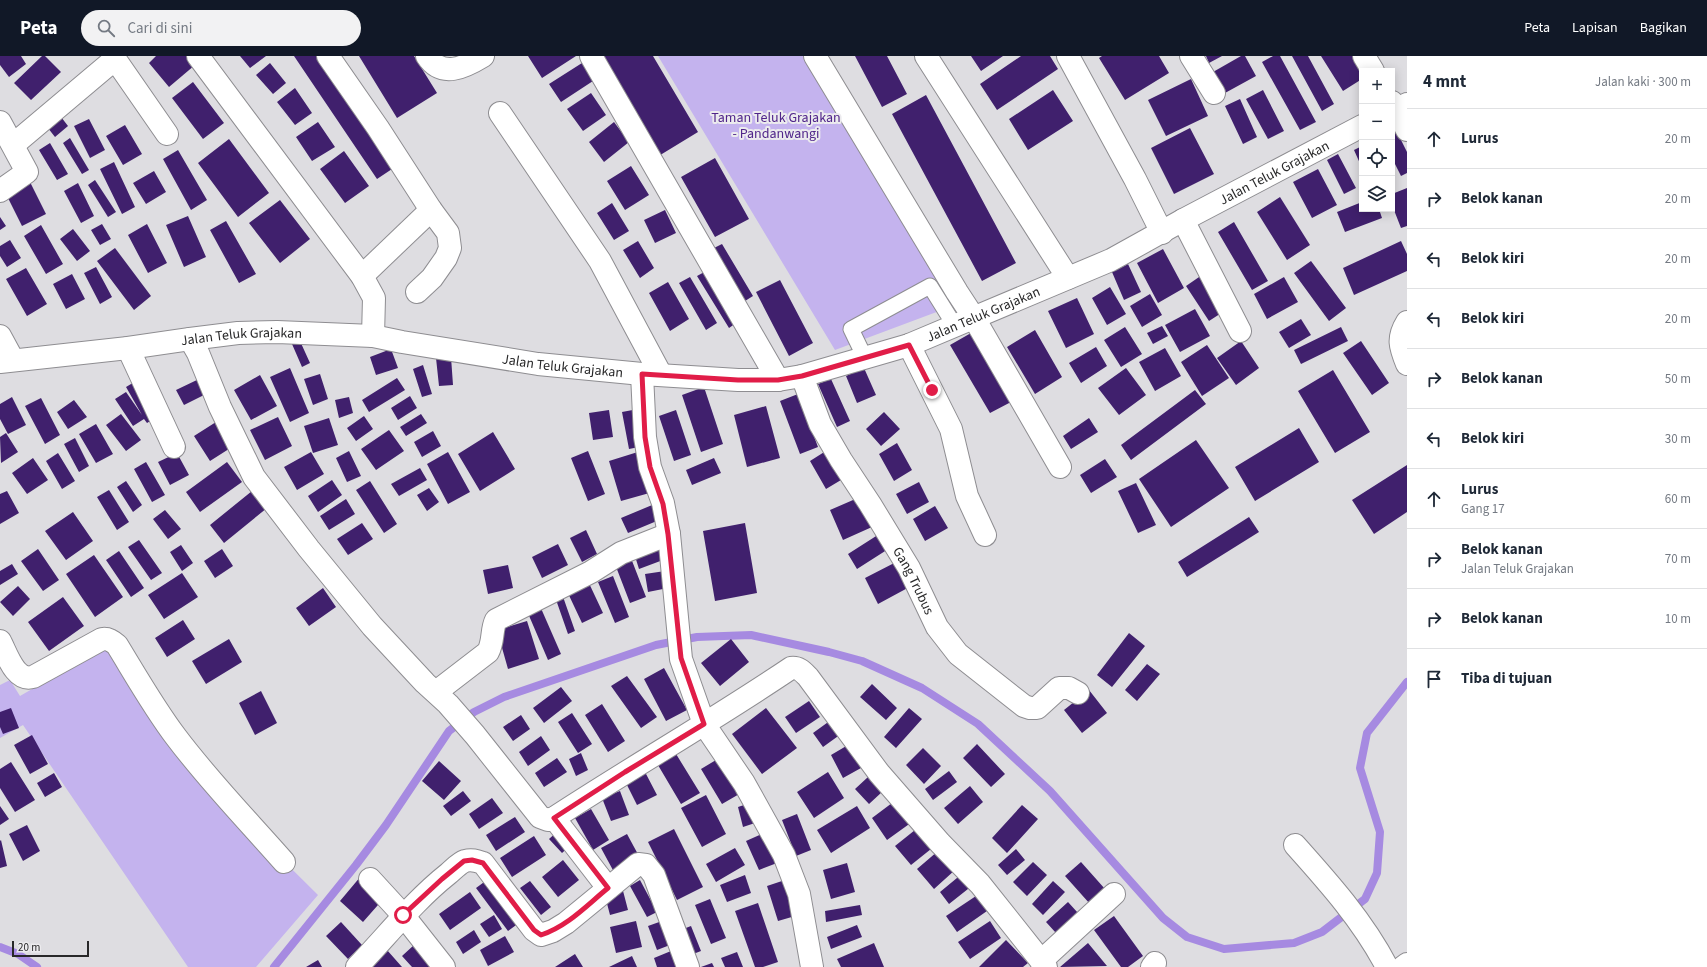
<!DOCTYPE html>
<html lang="id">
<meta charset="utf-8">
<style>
:root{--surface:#fff;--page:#f2f2f3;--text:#1f2937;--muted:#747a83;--line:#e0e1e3;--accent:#111827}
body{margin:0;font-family:"Source Sans 3",sans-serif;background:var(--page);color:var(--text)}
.controls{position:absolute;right:12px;top:12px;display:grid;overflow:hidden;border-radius:0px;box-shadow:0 2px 10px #0003}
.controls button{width:36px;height:36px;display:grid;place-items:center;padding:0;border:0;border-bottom:1px solid var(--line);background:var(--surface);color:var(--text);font:20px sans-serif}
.scale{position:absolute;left:12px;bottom:10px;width:77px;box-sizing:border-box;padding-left:4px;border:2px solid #282829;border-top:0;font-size:11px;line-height:14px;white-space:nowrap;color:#282829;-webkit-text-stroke:3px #ecebee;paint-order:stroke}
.stop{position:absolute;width:12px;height:12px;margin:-9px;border:3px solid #e11d48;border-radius:50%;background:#fff}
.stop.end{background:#e11d48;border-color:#fff;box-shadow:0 1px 4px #0008}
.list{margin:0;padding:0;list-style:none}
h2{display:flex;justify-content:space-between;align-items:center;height:52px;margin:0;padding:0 16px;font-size:17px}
h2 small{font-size:13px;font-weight:400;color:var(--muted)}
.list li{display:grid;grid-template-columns:26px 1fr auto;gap:12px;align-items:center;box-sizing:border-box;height:60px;padding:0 16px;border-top:1px solid var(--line)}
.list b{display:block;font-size:15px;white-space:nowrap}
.list p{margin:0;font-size:13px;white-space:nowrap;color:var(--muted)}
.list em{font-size:13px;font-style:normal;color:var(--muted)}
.icon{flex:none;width:22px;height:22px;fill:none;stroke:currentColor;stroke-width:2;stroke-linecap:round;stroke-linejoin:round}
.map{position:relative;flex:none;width:1407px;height:911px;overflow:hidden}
header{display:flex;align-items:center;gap:24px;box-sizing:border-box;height:56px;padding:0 20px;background:var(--accent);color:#fff}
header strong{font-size:19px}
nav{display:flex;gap:22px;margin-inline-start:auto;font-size:14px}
.search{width:280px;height:36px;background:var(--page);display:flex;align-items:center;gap:10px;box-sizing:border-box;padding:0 14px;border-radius:22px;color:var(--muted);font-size:15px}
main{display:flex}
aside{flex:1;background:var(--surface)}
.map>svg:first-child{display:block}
.green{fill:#c4b3ee}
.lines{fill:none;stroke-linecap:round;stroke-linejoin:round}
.stream{stroke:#a68ae1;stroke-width:8}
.building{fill:#40206d}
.service-casing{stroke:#8e8d91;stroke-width:17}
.minor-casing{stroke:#8e8d91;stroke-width:24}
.tertiary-casing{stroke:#8e8d91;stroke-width:24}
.service{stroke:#fff;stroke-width:15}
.minor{stroke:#fff;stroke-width:22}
.tertiary{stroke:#fff;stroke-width:22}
.route{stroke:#e11d48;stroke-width:5}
.labels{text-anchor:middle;stroke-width:4;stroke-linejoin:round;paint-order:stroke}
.park-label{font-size:14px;fill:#50258a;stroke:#ecebee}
.street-label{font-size:14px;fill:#282829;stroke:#ecebee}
</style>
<header>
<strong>Peta</strong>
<div class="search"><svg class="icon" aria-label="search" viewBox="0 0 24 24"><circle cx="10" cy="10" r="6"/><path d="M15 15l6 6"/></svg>Cari di sini</div>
<nav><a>Peta</a><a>Lapisan</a><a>Bagikan</a></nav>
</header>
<main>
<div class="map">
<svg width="1407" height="911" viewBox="0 0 1407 911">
<rect width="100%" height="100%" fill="#dedde1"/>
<path class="green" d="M658,0H812L958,248L835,294Z
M105,591L171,693L318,839L256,911H188L23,669L0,682V629L10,624L20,640Z"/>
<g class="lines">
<path class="stream" d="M0,891L18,898L37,911
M274,911L356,809L386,769L449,675L474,656L504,641L656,589L697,581L751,579L829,596L862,605L922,632L978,668L1050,735L1163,862L1187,881L1224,893L1294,887L1322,876L1365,843L1377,817L1380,776L1360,712L1367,677L1407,626"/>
</g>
<path class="building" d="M0,0H21L26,8L9,21L0,9Z
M42,0H45L61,16L31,44L14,27Z
M156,0H187L195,9L169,31L149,7Z
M240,0H266L250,12Z
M294,0H321L395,111L377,123Z
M359,0H414L437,37L397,62Z
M528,0H576L542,22Z
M599,0H653L698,76L657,101Z
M855,0H887L907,38L882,51Z
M971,0H1003L981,15Z
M1021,0H1050L1058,13L997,54L980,28Z
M1102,0H1159L1169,17L1125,44L1099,2Z
M1206,0H1222L1209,7Z
M1241,0H1245L1256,20L1225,37L1213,16Z
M1273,0H1280L1316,66L1300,74L1262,6Z
M1292,0H1308L1334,48L1322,55Z
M1321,0H1357L1362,15V23L1343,35Z
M270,7L286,27L273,38L256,19Z
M582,7L593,25L561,46L549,28Z
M1191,23L1208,60L1166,80L1148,44Z
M193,26L224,67L203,83L172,42Z
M295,32L312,57L295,69L277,46Z
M1053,34L1073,65L1028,94L1009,63Z
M1263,34L1284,75L1268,83L1246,43Z
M591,37L606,59L583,75L567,53Z
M926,39L1016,207L982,225L892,58Z
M1240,43L1257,81L1243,88L1225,50Z
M58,57L68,70L55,81L44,67Z
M89,63L105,94L90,102L74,70Z
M318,66L335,91L312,105L296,81Z
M614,66L629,86L604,106L589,86Z
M125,69L142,98L123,109L106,80Z
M1190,72L1214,118L1174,138L1151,92Z
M1395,72L1407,96V117L1401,120L1392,102V74Z
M70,82L89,114L82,118L63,87Z
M229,83L269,137L238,161L198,107Z
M50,87L68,118L57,124L39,94Z
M1362,90V112L1354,94Z
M178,94L207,144L191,154L163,103Z
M344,95L369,130L345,147L320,113Z
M1338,98L1356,132L1344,138L1327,104Z
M715,102L749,163L715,181L681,121Z
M114,106L135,151L122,158L100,113Z
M631,110L649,139L625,154L607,125Z
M1318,113L1337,149L1312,162L1293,126Z
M154,115L166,136L146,148L133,127Z
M95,124L116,156L108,161L88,129Z
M30,126L46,158L22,170L6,138Z
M78,127L94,160L81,167L64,135Z
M1407,132V170L1401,172L1392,149V138Z
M1280,141L1310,189L1287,204L1257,156Z
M280,144L310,183L280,207L249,167Z
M1362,146V153H1379L1382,162L1345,176L1337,156Z
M612,147L629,175L614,184L597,157Z
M665,154L676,177L655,187L644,164Z
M188,160L206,201L184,211L166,169Z
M0,161L6,170L0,174Z
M226,165L256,218L239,227L210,174Z
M1234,166L1268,225L1252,234L1218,176Z
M102,168L111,183L100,189L91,174Z
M147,168L167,207L148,217L128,179Z
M41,169L63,208L46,218L24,180Z
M73,173L90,195L77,205L60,183Z
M10,184L21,202L7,211L0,200V190Z
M638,185L654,212L640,222L623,194Z
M1401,185L1407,198V215L1354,239L1343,212Z
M722,188L753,240L745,245L714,192Z
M115,192L151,240L134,254L97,205Z
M1163,193L1184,232L1158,247L1137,207Z
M1311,205L1346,252L1329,265L1294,217Z
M1128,208L1141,236L1124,244L1112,216Z
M96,211L112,241L100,248L84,217Z
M26,212L47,248L27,260L6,223Z
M708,214L739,265L729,272L697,220Z
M72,218L85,243L66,253L53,228Z
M1202,219L1226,254L1209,265L1186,230Z
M690,221L717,267L706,274L679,227Z
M1284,221L1298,246L1267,263L1254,238Z
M780,224L813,287L789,300L756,236Z
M668,226L689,263L670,275L649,237Z
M1110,231L1126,258L1107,269L1092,242Z
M1150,238L1162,259L1142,271L1130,250Z
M1077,242L1094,278L1066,292L1048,255Z
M1195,253L1210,280L1180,296L1165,269Z
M1301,263L1311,279L1289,292L1279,276Z
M1162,270L1168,280L1153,288L1147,277Z
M1125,271L1142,298L1121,311L1104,284Z
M1341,271L1348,285L1301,308L1294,294Z
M1035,274L1062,321L1035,338L1007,291Z
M971,277L1011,346L990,357L950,289Z
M300,285L310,307L302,311L292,288Z
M1241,285L1259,312L1236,329L1217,302Z
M1361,285L1389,327L1372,339L1343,297Z
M1207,289L1229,322L1202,340L1181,306Z
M1096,291L1107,310L1081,327L1069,307Z
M1165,292L1181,320L1155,335L1139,306Z
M391,293L398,312L376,319L370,301Z
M451,301L453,329L439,330L436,302Z
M423,309L432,338L422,341L413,313Z
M290,312L309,357L290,366L270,321Z
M864,312L876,339L857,347L846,320Z
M1126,312L1146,339L1119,359L1098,332Z
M1333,314L1370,376L1335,397L1298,335Z
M320,318L328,343L313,349L304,323Z
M260,319L277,350L251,364L234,334Z
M397,322L405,334L369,356L362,344Z
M199,323L206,338L184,349L176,334Z
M831,323L850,365L837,371L818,328Z
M136,325L157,361L147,367L144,363L133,370L115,343L126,336L142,359L126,331Z
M704,331L723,388L701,396L682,339Z
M1195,334L1206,348L1131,404L1121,389Z
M798,338L818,391L800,398L780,345Z
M410,340L417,352L398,364L391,352Z
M12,341L26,369L8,378L0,363V348Z
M349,341L353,357L339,362L335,344Z
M41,342L60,379L45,388L25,350Z
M74,344L87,361L68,373L57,356Z
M766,350L780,402L747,411L734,359Z
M638,353L644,390L629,393L622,356Z
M609,354L613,381L593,384L589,357Z
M676,354L691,399L674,405L659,360Z
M884,356L900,373L881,390L866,373Z
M121,358L141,384L126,395L106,369Z
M421,358L427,367L406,380L400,371Z
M364,360L373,373L356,385L347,372Z
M278,361L292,390L265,404L250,374Z
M329,362L338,389L313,397L304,370Z
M1089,362L1098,376L1071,393L1063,380Z
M216,366L232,391L210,405L194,380Z
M96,368L113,398L96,407L79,378Z
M1299,372L1319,406L1255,445L1235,411Z
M389,374L404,395L376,414L361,393Z
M433,375L441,390L422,401L414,386Z
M493,376L515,413L480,435L458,398Z
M6,377L18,396L1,407L0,381Z
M75,382L89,410L79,416L64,388Z
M1196,384L1229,432L1171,471L1139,423Z
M897,387L912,414L894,425L879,398Z
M829,393L846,421L826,433L810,405Z
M349,395L361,420L347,426L336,402Z
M588,395L605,438L588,445L571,402Z
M641,395L653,436L621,445L609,405Z
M311,396L324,418L297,434L284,411Z
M448,396L470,436L448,448L427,408Z
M58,397L75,425L62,433L46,405Z
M177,397L189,419L170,429L158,406Z
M33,402L48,424L27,438L12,417Z
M714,402L721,417L692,429L686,414Z
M1105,403L1117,421L1091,437L1080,419Z
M146,406L165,439L152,446L134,413Z
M227,406L242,426L200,456L186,436Z
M1407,409V456L1374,478L1352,444Z
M420,412L427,424L399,440L391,428Z
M332,424L342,439L318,456L308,440Z
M126,425L142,449L133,456L117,431Z
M370,425L397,468L384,477L356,434Z
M919,426L929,446L907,458L896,438Z
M1136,427L1156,469L1138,477L1118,435Z
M429,432L439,446L427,455L417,439Z
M109,434L129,466L117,474L97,441Z
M7,435L19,457L0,468V438Z
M252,435L267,452L224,487L210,469Z
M860,441L872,471L843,484L830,454Z
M346,443L355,458L329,474L320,460Z
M657,447L664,462L628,477L621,462Z
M935,450L948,472L925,485L913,463Z
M165,454L181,473L168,483L153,463Z
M73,456L93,485L66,504L45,475Z
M1249,461L1259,476L1187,521L1178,506Z
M362,467L373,483L348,499L337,483Z
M745,467L757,537L715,545L703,475Z
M586,474L597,498L582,506L570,482Z
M884,475L893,490L857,513L848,498Z
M139,484L162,517L151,524L128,491Z
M665,486L671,501L639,513L634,497Z
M558,488L568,509L542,522L532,501Z
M181,489L193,507L182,515L170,496Z
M38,493L59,524L43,535L21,505Z
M222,493L233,510L215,522L204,505Z
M119,495L144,532L131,541L106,504Z
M629,497L646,541L630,547L613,503Z
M94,499L123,541L95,561L66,518Z
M902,503L915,528L878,548L865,522Z
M12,508L18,518L0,529V515Z
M508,509L513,532L488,538L483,514Z
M665,515L668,532L648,536L645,518Z
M182,517L198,541L164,563L148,539Z
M613,520L629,561L615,567L598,526Z
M587,523L603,557L582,567L566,533Z
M18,530L30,543L13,560L0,546Z
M323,532L336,551L309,570L296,552Z
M561,535L575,575L568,578L554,538Z
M63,541L84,570L49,595L28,566Z
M540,550L561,598L548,604L527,555Z
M183,564L195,583L167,601L155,582Z
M527,565L539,603L508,613L497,574Z
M1129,577L1145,590L1112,631L1097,619Z
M229,583L242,606L206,628L192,605Z
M731,583L749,606L720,630L701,607Z
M1147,608L1160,618L1137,645L1125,634Z
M664,612L687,654L666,665L644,623Z
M627,620L657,661L641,672L611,630Z
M872,628L897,652L886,664L860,641Z
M561,631L572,645L544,667L533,652Z
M1089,634L1107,657L1082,677L1064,654Z
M261,635L277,667L255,679L239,647Z
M809,645L820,661L796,677L785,661Z
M602,648L625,685L608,696L585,659Z
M11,652L19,672L3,678L0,671V656Z
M766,652L797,692L762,718L732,678Z
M909,652L922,663L896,692L884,681Z
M572,657L592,688L578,697L558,666Z
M521,659L530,673L513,685L503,671Z
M831,664L841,678L823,691L813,677Z
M32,679L48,708L30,718L14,689Z
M541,680L550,694L528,710L519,696Z
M977,688L1005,718L991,731L963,702Z
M848,689L861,712L843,722L831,699Z
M923,692L941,710L924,728L906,709Z
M673,693L700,737L681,748L655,704Z
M581,697L588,714L576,720L569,703Z
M721,701L741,737L722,748L701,713Z
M557,702L567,716L544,731L535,717Z
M439,705L461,725L444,744L422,725Z
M11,706L35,744L15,756L0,732V713Z
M949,715L957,726L933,744L925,733Z
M645,716L657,739L637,749L625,725Z
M828,716L844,742L814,762L797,736Z
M54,717L62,731L45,741L37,727Z
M868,721L882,736L869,748L855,733Z
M970,730L983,746L958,768L944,752Z
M463,735L471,745L451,760L443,750Z
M620,735L629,759L611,765L602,742Z
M706,739L726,778L702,791L681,752Z
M492,742L503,757L479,773L469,758Z
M896,744L912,766L887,784L872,762Z
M753,746L758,766L743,771L738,751Z
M1022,749L1038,763L1007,797L992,782Z
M0,750L9,763L0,769Z
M857,750L870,772L831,797L817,774Z
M591,753L609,784L593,794L575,762Z
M797,758L811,794L796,800L782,764Z
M515,761L525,776L496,795L486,779Z
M27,769L40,795L23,805L9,778Z
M674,773L703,831L677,844L648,786Z
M915,774L931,793L911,809L895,790Z
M558,775L571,789L562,797L549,783Z
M764,777L777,807L759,814L746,785Z
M627,778L640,802L614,816L601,792Z
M534,780L546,799L512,821L500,802Z
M1,784L7,810L0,812V785Z
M735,792L745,809L716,826L706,808Z
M1016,793L1025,804L1007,819L998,809Z
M938,795L955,814L934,833L917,813Z
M563,804L579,824L558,841L542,821Z
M1033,806L1047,819L1027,840L1013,826Z
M1081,806L1105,833L1090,848L1065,820Z
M847,807L855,836L831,843L823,814Z
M963,817L973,829L949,848L940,836Z
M745,819L751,837L727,846L720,829Z
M361,820L385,841L363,866L340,845Z
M491,821L523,864L508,875L476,832Z
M791,822L802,858L778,865L767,830Z
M640,824L657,856L647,861L630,830Z
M530,825L551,851L541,859L520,832Z
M1053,825L1065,836L1043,859L1032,848Z
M622,831L628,854L610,859L604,836Z
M470,836L481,852L450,874L439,858Z
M976,840L987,855L957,876L946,860Z
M710,843L726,882L711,888L695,849Z
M1068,846L1078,857L1056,877L1046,866Z
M758,847L778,906L763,911H755L735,855Z
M860,849L862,859L826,866L825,855Z
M494,859L502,873L489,881L480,868Z
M1114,860L1143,900L1128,911H1121L1094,874Z
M636,865L642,891L616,897L610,871Z
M662,865L670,889L657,894L648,870Z
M990,865L1001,882L970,903L958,886Z
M341,866L362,889L348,903L326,880Z
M857,869L862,881L831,893L827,881Z
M691,870L701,895L688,900L678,875Z
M474,874L481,886L463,898L456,886Z
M505,880L514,896L488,910L480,894Z
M1006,884L1028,907L1023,911H979Z
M874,887L884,911H841L837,903Z
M1088,887L1107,910L1060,911Z
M414,889L434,911H412L402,900Z
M387,894L402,911H368Z
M671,895L677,911H657L654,902Z
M737,896L743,911H725L721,902Z
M575,898L583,911H555Z
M632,900L637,911H609Z
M318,904L322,911H306Z
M712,907L714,911H701Z"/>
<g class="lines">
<g class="service-casing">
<path id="service" d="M865,302L851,273L930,230L955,270"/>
</g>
<g class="minor-casing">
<g id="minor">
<path d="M198,0L362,220L374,242L373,280"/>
<path d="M328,0L378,72L431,154L448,177L450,192L446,202L432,222L417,236"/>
<path d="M427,0C442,23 465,11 483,0"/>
<path d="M591,0L778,324"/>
<path d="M815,0L957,236L974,262L1060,411"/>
<path d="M926,0L1068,222"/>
<path d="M1068,0L1135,123L1162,177"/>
<path d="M1191,0L1214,37"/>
<path d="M1364,0L1373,15"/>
<path d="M1392,46L1407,74"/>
<path d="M500,57L600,205L661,319"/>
<path d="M0,66L27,116L0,135"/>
<path d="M13,89L115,3L167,78"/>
<path d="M1183,164L1240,275"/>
<path d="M362,220L431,154"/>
<path d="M1407,266C1397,282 1400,291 1407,308"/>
<path d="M0,280L13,304"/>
<path d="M190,283L198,297L220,351L254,421L309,493L372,570L425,627L448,648L475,679L540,761L548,764L554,762C632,711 714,664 791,612C799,611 803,616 808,621L879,717L940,787L980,828L1046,911"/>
<path d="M909,289L951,373L967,440L985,479"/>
<path d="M128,292L174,391"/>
<path d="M642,318L645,381L650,411L663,447L669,478L681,603L704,668L744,727L784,799L799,838L812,911"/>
<path id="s1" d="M802,320L820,368L841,404L870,448L909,512L937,571L958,598L1024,650L1030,652H1037L1059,632H1069L1078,637"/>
<path d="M0,585C7,598 15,626 33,621L102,583C108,582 112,585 117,589C136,620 154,652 176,681C209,725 248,765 284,806"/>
<path d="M436,636L488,596C494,585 491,574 496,564L591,516L621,497L669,478"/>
<path d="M554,762L608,832"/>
<path d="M1295,789C1329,827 1363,865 1387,911"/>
<path d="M370,823L403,859L444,911"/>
<path d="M1041,905L1114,838"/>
<path d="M357,911C387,880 414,845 448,818C453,814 459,807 465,805C472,803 477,805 483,807L534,874L541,879L553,875L566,867L638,808L646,809L654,819L688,911"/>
<path d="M1152,911L1155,907"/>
<path d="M1403,911L1407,908"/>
</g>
</g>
<g class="tertiary-casing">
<g id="tertiary">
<path d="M1392,56L1407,48"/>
<path id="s2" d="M0,306L128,292L190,283L238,277L277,276L373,280L402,286L538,308L642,318L738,324H778L802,320L909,289L1111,204L1183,164L1362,70"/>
</g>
</g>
<use href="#service" class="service"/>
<use href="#minor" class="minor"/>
<use href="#tertiary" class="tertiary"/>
</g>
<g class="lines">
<path class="route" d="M403,859L442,823L464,805L472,804L483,807L534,874L541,879C568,870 587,849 608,832L554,762L625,716L704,668L681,602L668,478L663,448L650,411L645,381L642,318L738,324H778L802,320L909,289L932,334"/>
</g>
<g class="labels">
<g class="park-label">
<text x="776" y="66">Taman Teluk Grajakan<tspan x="776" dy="16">- Pandanwangi</tspan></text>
</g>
<g class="street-label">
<text dy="5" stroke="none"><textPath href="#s2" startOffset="1323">Jalan Teluk Grajakan</textPath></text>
<text dy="5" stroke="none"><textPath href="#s2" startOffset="999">Jalan Teluk Grajakan</textPath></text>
<text dy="5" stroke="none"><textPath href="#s2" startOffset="243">Jalan Teluk Grajakan</textPath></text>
<text dy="5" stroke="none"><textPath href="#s2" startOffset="567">Jalan Teluk Grajakan</textPath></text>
<text dy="5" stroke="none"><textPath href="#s1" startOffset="234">Gang Trubus</textPath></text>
</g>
</g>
</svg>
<div class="controls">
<button>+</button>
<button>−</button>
<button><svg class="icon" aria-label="locate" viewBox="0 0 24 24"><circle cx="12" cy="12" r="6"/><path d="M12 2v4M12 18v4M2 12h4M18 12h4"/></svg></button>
<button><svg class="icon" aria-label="layers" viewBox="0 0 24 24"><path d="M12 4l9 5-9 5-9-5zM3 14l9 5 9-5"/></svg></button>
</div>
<div class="scale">20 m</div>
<div class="stop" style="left:403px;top:859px"></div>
<div class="stop end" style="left:932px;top:334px"></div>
</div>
<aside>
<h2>4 mnt<small>Jalan kaki · 300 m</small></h2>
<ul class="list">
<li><svg class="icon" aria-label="ahead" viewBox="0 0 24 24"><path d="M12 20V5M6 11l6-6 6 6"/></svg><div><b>Lurus</b></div><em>20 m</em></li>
<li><svg class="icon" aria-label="right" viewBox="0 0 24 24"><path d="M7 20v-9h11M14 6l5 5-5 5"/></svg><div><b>Belok kanan</b></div><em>20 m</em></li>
<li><svg class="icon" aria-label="left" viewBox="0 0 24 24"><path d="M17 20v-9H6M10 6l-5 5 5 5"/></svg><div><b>Belok kiri</b></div><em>20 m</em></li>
<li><svg class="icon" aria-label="left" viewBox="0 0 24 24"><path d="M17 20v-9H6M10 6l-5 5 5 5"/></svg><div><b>Belok kiri</b></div><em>20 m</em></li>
<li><svg class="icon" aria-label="right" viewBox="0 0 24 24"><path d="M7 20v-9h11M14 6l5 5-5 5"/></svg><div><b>Belok kanan</b></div><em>50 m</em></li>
<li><svg class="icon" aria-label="left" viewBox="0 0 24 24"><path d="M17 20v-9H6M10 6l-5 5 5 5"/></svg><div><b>Belok kiri</b></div><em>30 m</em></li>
<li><svg class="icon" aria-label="ahead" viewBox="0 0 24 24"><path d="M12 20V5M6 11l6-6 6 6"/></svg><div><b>Lurus</b><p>Gang 17</p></div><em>60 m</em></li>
<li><svg class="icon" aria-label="right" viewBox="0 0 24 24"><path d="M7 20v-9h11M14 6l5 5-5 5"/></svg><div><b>Belok kanan</b><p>Jalan Teluk Grajakan</p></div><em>70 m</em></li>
<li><svg class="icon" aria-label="right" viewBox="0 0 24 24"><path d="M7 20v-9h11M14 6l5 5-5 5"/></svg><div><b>Belok kanan</b></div><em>10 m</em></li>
<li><svg class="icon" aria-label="arrive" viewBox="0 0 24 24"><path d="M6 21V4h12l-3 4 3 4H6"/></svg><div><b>Tiba di tujuan</b></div></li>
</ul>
</aside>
</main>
